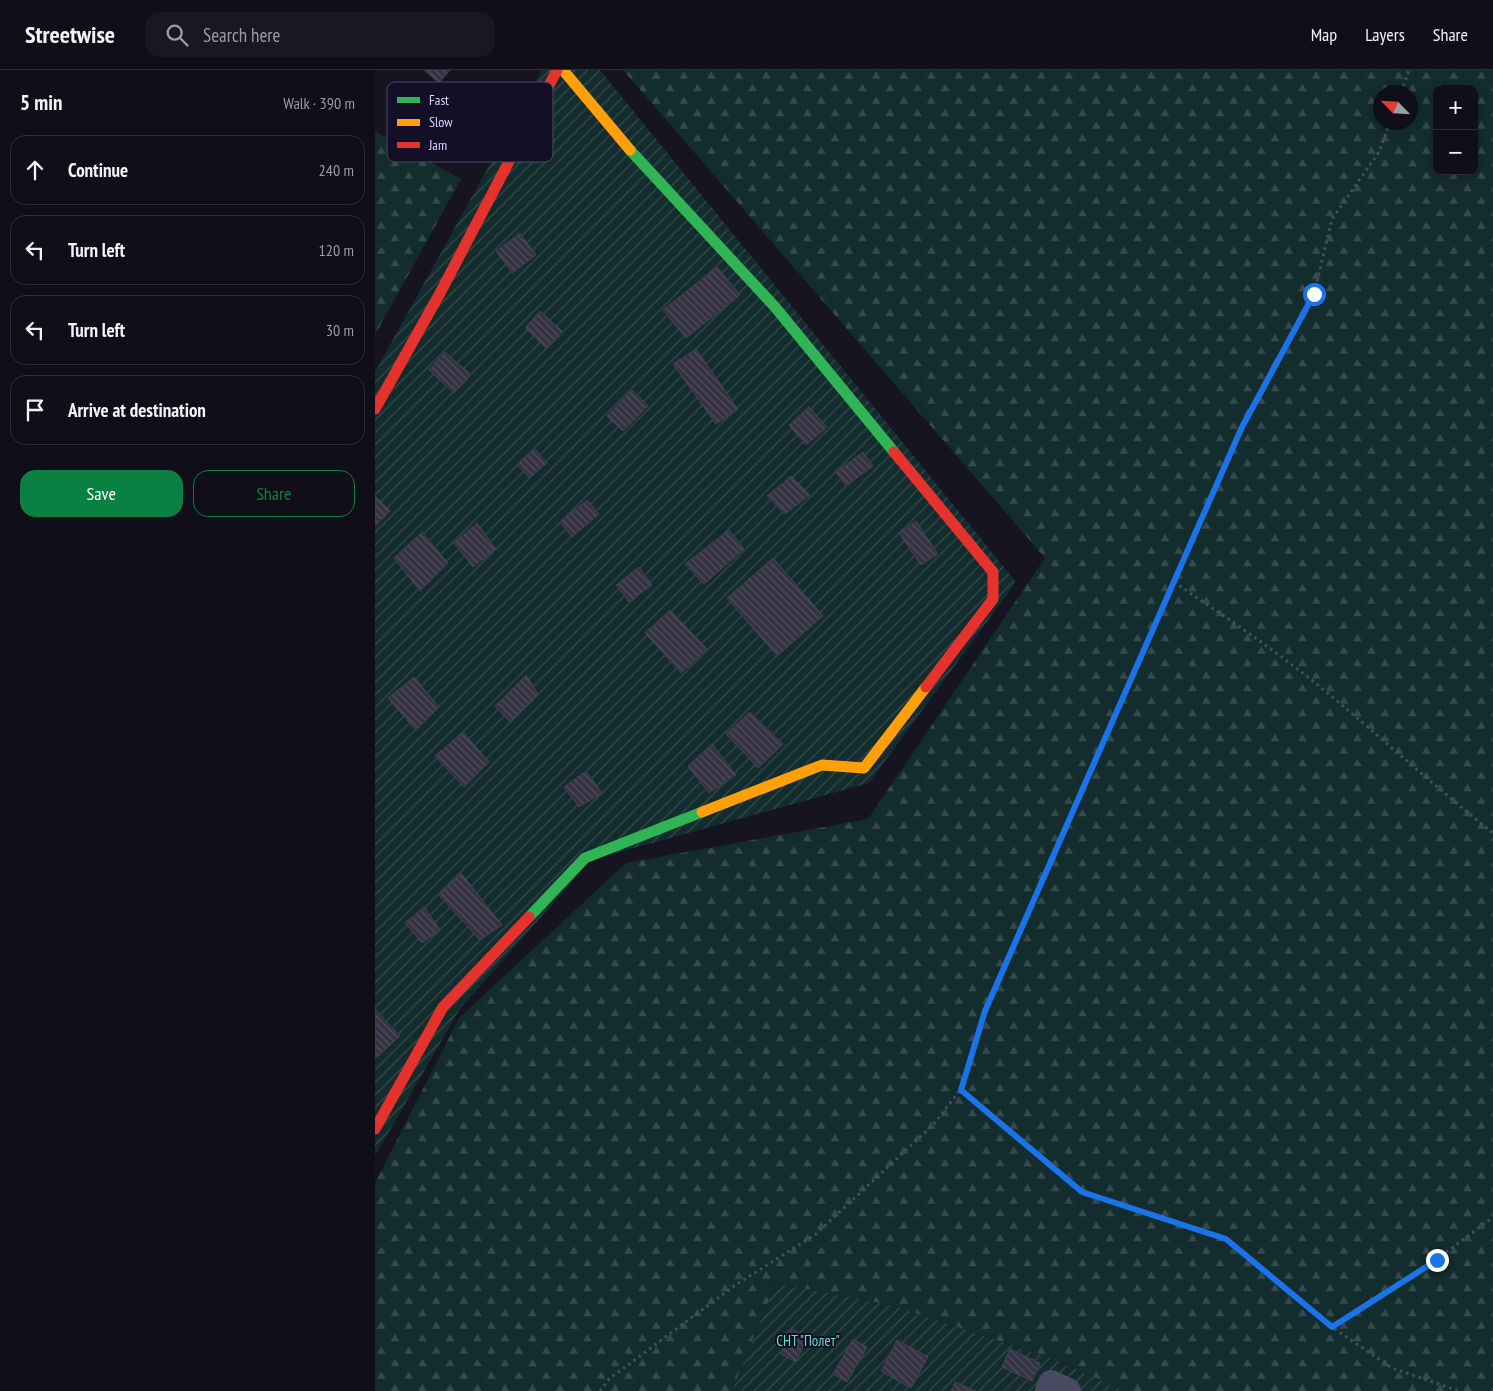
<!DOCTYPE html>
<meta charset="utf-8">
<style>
:root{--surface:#100f19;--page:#191822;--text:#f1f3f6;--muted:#9c9ca2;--line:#302f38;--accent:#0b8043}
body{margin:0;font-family:"PT Sans Narrow",sans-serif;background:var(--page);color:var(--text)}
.controls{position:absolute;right:15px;top:15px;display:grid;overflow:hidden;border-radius:10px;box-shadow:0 2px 8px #0003}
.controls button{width:45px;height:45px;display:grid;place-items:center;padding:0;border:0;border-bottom:1px solid var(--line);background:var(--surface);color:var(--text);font:25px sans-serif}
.compass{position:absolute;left:998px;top:15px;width:45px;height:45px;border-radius:50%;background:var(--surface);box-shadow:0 2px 8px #0003;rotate:295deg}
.stop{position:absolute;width:15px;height:15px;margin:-11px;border:4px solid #1a73e8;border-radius:50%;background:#fff}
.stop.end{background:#1a73e8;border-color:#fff;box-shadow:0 1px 5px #0008}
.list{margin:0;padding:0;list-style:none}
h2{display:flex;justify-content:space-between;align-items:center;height:65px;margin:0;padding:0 20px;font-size:21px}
h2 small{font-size:16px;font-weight:400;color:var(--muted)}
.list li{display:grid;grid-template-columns:32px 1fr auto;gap:15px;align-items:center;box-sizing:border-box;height:70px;margin:0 10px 10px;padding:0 10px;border:1px solid var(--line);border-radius:15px}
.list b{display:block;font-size:19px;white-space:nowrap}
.list em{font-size:16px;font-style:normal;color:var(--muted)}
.actions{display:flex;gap:10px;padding:15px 20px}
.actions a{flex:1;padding:11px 0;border:1px solid var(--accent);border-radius:15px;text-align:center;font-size:18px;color:var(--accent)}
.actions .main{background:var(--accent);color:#fff}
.icon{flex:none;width:28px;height:28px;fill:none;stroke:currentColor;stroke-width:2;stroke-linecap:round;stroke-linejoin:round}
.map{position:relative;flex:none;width:1118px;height:1321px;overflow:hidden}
header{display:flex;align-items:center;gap:30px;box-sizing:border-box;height:70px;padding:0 25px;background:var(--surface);border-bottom:1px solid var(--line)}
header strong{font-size:24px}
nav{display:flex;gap:28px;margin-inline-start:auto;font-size:18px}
.search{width:350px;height:45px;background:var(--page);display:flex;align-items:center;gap:12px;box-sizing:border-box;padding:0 18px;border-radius:15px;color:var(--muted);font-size:19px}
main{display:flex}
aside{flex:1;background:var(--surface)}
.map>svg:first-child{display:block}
.forest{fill:url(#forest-firs);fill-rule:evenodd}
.garden{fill:url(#garden-furrows)}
.building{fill:url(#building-back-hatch);stroke:#433f54}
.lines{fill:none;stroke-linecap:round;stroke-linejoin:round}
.path{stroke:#44505f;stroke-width:3;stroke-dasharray:2.5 4;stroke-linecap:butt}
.street{stroke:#4a4962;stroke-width:26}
.fast{stroke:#30b455;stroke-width:11}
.slow{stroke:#ff9f0a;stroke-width:11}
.jam{stroke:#e5322d;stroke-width:11}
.route{stroke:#1a73e8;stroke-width:6}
.labels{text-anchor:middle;stroke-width:4;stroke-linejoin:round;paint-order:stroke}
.park-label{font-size:15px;fill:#5fe0c0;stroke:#130f26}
.key{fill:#130f26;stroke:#4e4a67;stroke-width:1}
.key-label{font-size:14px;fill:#d9d4ff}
</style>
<header>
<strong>Streetwise</strong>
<div class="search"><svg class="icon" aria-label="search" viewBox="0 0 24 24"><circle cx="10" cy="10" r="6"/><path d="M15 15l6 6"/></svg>Search here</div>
<nav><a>Map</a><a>Layers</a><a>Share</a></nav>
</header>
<main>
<aside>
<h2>5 min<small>Walk · 390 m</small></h2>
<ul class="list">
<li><svg class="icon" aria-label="ahead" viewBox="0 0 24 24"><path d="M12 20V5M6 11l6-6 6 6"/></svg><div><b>Continue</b></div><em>240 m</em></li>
<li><svg class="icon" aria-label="left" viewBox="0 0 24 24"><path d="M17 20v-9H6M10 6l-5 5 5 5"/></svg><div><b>Turn left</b></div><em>120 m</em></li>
<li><svg class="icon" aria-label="left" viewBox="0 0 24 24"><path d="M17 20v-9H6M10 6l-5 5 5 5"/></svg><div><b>Turn left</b></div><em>30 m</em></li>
<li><svg class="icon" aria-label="arrive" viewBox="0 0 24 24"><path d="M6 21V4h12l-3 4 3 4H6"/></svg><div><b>Arrive at destination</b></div></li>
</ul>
<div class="actions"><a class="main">Save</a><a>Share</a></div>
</aside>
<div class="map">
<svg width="1118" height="1321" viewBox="0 0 1118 1321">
<defs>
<pattern id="forest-firs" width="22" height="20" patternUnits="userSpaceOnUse" patternTransform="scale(1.25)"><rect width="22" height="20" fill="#132c2d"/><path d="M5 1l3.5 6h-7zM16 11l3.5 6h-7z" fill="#354a4c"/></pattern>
<pattern id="garden-furrows" width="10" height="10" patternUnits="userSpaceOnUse" patternTransform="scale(1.25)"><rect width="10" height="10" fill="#132c2d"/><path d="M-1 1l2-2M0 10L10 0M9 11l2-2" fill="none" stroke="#354a4c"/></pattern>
<pattern id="building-back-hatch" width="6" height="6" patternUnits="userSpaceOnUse" patternTransform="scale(1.25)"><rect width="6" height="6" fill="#343243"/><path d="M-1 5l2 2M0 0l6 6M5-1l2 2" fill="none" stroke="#514f5f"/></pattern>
</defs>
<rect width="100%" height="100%" fill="#161421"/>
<path class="forest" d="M248,0H1118V1321H749L683,1291L520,1236L401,1213L357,1321H0V1113L84,948L251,793L493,749L670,488ZM1062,19H1099V101H1062ZM1006,22H1036V52H1006Z
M0,61L86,109L0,265Z"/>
<path class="garden" d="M167,0H225L641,512L494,713L216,790L85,939L0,1086V302Z
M401,1213L520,1236L683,1291L749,1321H357Z"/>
<path class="building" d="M49,0H75L64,13Z
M145,163L161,185L137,203L121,181Z
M342,197L365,225L311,268L288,240Z
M165,241L187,261L171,278L150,258Z
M321,279L363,339L341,354L298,294Z
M70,282L96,305L79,323L54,300Z
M257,320L273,336L248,361L232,346Z
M434,337L452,357L431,375L414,355Z
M160,379L172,393L154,408L142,394Z
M488,382L498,396L471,416L461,402Z
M416,406L435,425L410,444L392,426Z
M0,426L15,441L0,456Z
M212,430L224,444L197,467L185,452Z
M541,451L563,484L546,495L524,463Z
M102,453L121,479L98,497L79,473Z
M354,460L369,479L329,514L310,494Z
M47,462L73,493L45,521L19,488Z
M398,488L448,546L402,586L352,528Z
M264,497L277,515L254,532L241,515Z
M295,540L332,579L306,603L270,563Z
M151,605L163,624L135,652L120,636Z
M39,607L64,637L41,660L13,628Z
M375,642L408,674L383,698L351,664Z
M88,662L114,692L89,717L60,686Z
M337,674L361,705L334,723L313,696Z
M211,701L227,723L204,737L189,717Z
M86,803L127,855L105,870L64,825Z
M49,837L65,860L47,873L30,853Z
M0,939L25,966L0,989Z
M417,1259L433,1267L421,1292L406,1284Z
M478,1269L492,1277L472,1312L458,1304Z
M522,1270L553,1287L536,1318L506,1301Z
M635,1279L665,1293L657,1311L627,1297Z
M580,1312L601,1321H576Z"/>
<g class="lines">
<path class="path" d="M1026,22L1034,0
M1015,52L1004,82L957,149L939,224L867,357L609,941L585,1020L707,1122L851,1169L957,1257L1017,1298L1084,1321
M799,512C850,547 902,581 950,621C1007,668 1060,717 1118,763
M957,1257L1061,1190L1118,1147
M225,1321L234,1309L359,1216L441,1164L559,1054L585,1020"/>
<path class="street" d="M673,1321L676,1313L693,1321"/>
<path class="fast" d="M255,80L400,237L519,382
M154,847L210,788L327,742"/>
<path class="slow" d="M188,0L255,80
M327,742L447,695L489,698L551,617"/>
<path class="jam" d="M0,339L64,225L182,0
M519,382L618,502V529L551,617
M0,1059L68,937L154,847"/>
</g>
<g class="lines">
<path class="route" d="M939,224L867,357L610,941L586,1020L707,1122L851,1169L957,1257L1062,1190"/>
</g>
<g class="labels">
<g class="park-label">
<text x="433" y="1276">СНТ "Полет"</text>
</g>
</g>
<rect x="12" y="12" width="166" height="80" rx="8" class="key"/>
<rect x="22" y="27" width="23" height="6" fill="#30b455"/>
<rect x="22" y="49" width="23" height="7" fill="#ff9f0a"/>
<rect x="22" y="72" width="23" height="6" fill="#e5322d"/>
<g class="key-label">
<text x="54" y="35">Fast</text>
<text x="54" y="57">Slow</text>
<text x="54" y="80">Jam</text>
</g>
</svg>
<div class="controls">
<button>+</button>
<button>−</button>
</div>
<svg class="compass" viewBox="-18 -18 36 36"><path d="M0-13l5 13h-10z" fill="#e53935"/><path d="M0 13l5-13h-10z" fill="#9c9ca2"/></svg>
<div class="stop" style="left:939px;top:224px"></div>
<div class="stop end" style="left:1062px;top:1190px"></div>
</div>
</main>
